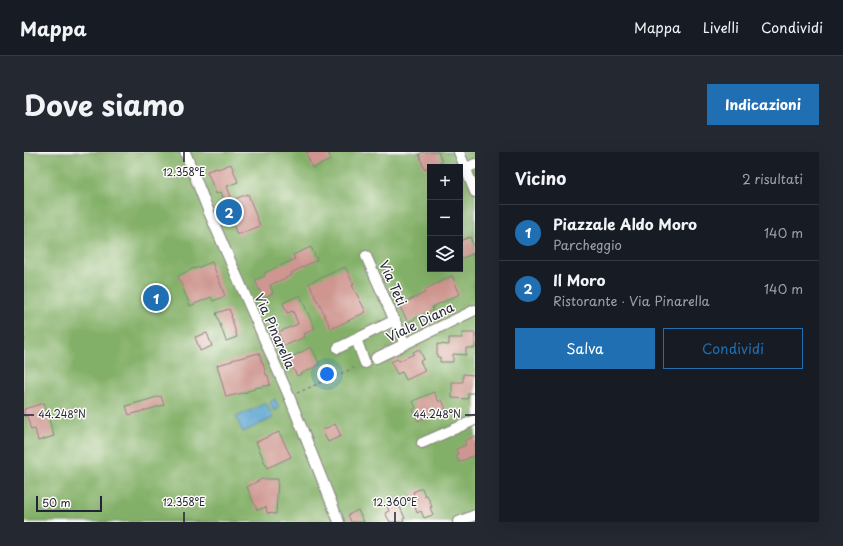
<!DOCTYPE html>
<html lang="it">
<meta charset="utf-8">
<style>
:root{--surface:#171b24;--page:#242831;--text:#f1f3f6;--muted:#9ea1a6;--line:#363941;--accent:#1f6fb2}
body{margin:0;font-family:"Playpen Sans",sans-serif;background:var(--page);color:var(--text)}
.controls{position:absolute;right:12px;top:12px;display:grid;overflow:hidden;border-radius:0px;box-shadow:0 4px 16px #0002}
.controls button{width:36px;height:36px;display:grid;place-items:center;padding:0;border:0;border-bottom:1px solid var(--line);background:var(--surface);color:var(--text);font:20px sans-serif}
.scale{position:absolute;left:12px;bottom:10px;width:66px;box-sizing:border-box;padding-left:4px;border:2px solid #22223b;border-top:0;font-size:11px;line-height:14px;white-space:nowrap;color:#22223b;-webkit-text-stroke:3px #fdfcf7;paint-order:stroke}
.you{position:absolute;left:303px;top:222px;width:14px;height:14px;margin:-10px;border:3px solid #fff;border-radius:50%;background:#1a73e8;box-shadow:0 0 0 6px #1a73e833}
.badge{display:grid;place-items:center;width:26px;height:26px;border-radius:50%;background:var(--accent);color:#fff;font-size:13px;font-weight:700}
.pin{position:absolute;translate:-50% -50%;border:2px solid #fff;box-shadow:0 1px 4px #0006}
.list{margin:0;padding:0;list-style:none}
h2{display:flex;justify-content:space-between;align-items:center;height:52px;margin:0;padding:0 16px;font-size:17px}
h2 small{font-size:13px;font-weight:400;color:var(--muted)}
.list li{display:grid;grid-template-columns:26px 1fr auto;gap:12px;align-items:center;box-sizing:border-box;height:56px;padding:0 16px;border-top:1px solid var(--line)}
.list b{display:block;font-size:15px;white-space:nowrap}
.list p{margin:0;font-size:13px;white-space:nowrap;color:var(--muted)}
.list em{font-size:13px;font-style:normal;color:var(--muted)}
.actions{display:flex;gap:8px;padding:12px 16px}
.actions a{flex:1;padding:9px 0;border:1px solid var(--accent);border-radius:0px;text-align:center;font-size:14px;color:var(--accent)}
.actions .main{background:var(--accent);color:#fff}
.icon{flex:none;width:22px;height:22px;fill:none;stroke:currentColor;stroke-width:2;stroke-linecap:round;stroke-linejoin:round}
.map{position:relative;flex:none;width:451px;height:370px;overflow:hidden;border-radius:0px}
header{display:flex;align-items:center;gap:24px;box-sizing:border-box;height:56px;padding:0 20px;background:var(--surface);border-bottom:1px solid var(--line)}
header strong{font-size:19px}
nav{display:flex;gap:22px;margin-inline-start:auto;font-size:14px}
.intro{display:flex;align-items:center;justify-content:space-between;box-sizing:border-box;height:96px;padding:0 24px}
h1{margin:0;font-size:28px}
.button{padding:10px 18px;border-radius:0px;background:var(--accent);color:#fff;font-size:14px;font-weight:700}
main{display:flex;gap:24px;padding:0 24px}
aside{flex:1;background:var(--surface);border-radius:0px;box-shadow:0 4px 16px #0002}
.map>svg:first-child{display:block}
.forest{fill:#83b068;stroke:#526952;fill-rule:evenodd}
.water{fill:#57a3cf;stroke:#3c6285}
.building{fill:#cf9690}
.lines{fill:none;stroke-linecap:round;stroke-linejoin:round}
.minor-casing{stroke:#86827e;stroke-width:12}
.path{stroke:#86827e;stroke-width:1.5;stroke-dasharray:3 3;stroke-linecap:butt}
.minor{stroke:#fff;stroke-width:10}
.ticks{fill:none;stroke:#22223b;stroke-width:1.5}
.labels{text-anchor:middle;stroke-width:3;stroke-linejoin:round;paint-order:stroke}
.street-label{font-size:13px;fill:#22223b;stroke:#fdfcf7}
.ticks-label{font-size:10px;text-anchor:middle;fill:#22223b;stroke:#fdfcf7;stroke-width:3;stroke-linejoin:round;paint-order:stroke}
</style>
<header>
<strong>Mappa</strong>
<nav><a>Mappa</a><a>Livelli</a><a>Condividi</a></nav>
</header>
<div class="intro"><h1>Dove siamo</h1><a class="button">Indicazioni</a></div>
<main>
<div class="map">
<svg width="451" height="370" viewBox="0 0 451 370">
<rect width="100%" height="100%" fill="#fdfcf7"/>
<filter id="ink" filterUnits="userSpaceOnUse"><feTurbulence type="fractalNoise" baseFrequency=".025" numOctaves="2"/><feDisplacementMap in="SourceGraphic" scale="8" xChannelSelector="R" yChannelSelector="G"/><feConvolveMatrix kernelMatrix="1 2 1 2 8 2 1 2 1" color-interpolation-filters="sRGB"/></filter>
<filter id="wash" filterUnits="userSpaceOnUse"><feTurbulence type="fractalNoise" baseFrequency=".012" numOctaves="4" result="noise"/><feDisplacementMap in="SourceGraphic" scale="16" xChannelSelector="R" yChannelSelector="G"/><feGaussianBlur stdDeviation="0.9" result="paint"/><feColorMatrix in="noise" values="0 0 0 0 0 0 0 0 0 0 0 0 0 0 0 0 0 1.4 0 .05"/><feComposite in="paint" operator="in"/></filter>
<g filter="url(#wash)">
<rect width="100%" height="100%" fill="#eae3c2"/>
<path class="forest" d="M0,0H451V370H0ZM406,15H436V117H406Z"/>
<path class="water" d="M251,247L255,257L250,259L246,250Z
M242,251L249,266L219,280L212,265Z"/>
<g id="blocks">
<path class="building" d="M282,0H304L307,8L288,16Z
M400,0H414L418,10L400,17L395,2Z
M207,12L214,30L203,34L208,48L224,42L236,74L213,83L197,40L192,42L183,19L193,16L194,17Z
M446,85L451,98V101L436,107V89Z
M287,95L293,108L267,121L268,123L246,133L249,141L239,146L231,128L241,124L240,121L271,107L269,103Z
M188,110L201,144L189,149L187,145L166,154L154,124L170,116V117Z
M321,115L330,133H328L342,160L307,177L294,149H293L285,131Z
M428,124L436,142L408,155L409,158L384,170L375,153L401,141L400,138Z
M276,143L291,177L280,182L281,185L260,194L254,180L274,172L269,159L263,161L259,151Z
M205,157L208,164H207L213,185L202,189L192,161Z
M183,181L188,194L176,199L171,185Z
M438,181H451V196H442V203L429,202V210H416V205H413V192L425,193V186H438Z
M287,195L296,212L273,224L264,207Z
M395,197L400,207L396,209L401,219L382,228L378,220L373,222L367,210L373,207L375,209L390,202L389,200Z
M235,201L238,211H239L242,223H244L246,233L231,236V237L223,239V240L202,245L193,213L208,209V208Z
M439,222L451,223V241H444V247L428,246V230H439Z
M410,240L415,250L418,248L422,257L394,269L389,258L392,256L389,249Z
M137,244L140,253L105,263L102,254Z
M20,251L30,284L14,289L11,277L7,278L3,264L0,265V257Z
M311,272L317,284L304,290L298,278Z
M255,280L267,305L243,316L232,290Z
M451,284V303L435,310L432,303L434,302L432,297L442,293L440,289Z
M238,327H254L252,362L243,361L242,355L233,358L223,335Z
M398,336L401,344L403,343L408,355H406L409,363L400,366L397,359L393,361L389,349L392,348L389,340Z
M370,348L374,355H376L381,366L379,367L380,370H366L361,361L365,359L362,352Z
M334,358L340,370H327L324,363Z"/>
</g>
</g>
<g filter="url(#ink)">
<use href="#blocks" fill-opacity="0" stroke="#86827e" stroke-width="1"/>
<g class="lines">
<g class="minor-casing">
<path id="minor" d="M161,0L184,58L265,244L315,370
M435,0L451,40
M441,17L451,12
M342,104L381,192
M332,187L341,211
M314,196L371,168
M352,206L451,158
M398,291L451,268
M434,370L451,363"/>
</g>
<path class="path" d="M273,241L332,215"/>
<use href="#minor" class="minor"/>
</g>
</g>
<path class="ticks" d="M160,0V10M0,263H10M441,263H451M160,360V370M371,360V370"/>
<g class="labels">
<g class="street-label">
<text transform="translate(369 131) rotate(66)" y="5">Via Teti</text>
<text transform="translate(396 170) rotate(-26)" y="5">Viale Diana</text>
<text transform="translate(251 179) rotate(66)" y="5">Via Pinarella</text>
</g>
</g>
<g class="ticks-label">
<text x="160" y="24">12.358°E</text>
<text x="38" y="266">44.248°N</text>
<text x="413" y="266">44.248°N</text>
<text x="160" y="354">12.358°E</text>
<text x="371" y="354">12.360°E</text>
</g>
</svg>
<div class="controls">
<button>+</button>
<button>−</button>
<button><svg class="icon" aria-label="layers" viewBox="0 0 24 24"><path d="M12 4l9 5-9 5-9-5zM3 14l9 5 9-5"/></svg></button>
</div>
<div class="scale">50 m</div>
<div class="you"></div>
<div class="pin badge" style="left:132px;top:146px">1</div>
<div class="pin badge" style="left:205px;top:60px">2</div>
</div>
<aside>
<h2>Vicino<small>2 risultati</small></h2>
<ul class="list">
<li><span class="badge">1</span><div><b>Piazzale Aldo Moro</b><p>Parcheggio</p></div><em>140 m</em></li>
<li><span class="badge">2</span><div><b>Il Moro</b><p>Ristorante · Via Pinarella</p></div><em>140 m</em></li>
</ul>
<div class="actions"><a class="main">Salva</a><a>Condividi</a></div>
</aside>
</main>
